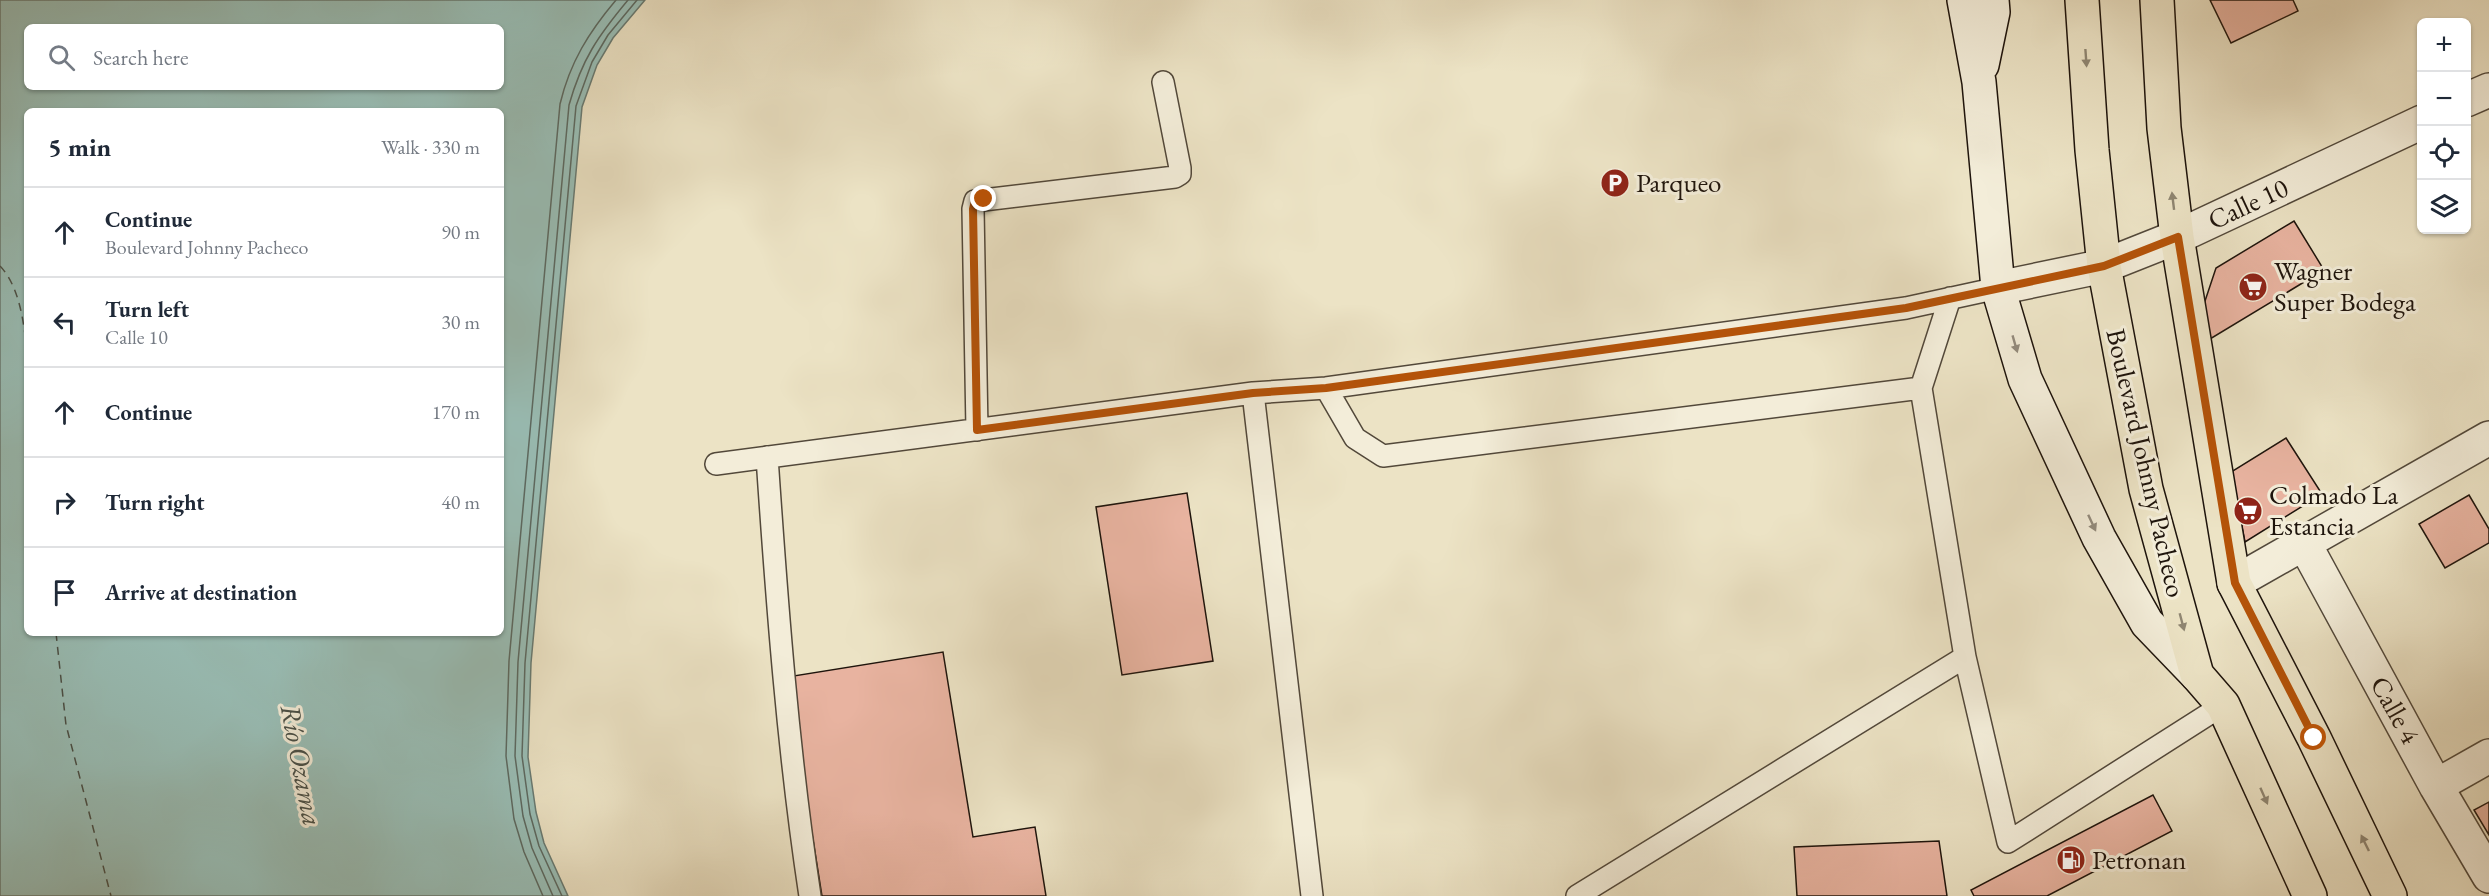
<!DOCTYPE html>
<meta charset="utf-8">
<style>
:root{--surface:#fff;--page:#f2f2f3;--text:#1f2937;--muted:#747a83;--line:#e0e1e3}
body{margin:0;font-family:"EB Garamond",serif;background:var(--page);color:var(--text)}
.controls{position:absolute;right:18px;top:18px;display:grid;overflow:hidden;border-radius:9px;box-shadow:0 2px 4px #0004}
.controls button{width:54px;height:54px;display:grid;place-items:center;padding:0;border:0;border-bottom:2px solid var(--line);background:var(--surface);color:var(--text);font:30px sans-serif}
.stop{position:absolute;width:18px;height:18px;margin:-14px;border:4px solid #b45309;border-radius:50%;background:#fff}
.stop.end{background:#b45309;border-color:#fff;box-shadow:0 2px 6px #0008}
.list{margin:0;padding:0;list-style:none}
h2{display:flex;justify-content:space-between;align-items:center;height:78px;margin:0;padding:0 24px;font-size:26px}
h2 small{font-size:20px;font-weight:400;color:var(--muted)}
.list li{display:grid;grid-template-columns:39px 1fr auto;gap:18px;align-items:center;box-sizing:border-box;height:90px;padding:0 24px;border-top:2px solid var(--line)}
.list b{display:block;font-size:22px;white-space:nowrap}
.list p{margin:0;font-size:20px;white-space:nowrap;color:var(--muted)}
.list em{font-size:20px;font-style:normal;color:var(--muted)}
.icon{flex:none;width:33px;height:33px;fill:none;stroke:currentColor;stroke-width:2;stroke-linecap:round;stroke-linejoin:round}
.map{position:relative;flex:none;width:2489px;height:896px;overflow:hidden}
.search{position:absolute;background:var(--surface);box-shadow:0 2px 4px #0004;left:24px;top:24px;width:480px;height:66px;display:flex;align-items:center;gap:15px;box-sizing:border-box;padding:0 21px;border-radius:9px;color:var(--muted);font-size:22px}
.panel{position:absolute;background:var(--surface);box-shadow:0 2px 4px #0004;left:24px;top:108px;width:480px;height:528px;border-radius:9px}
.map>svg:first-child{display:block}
.water{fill:#99beb6;stroke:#687a72;stroke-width:1.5;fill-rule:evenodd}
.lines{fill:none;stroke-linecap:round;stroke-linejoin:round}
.shore{stroke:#5c6961;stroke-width:1.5}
.ferry{stroke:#495048;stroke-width:1.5;stroke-dasharray:8 6;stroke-linecap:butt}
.building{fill:#e8b3a0;stroke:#1e140c;stroke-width:1.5}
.lane-casing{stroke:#52483a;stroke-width:24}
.street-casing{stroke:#52483a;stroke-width:36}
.secondary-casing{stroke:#1e140c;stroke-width:36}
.primary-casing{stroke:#1e140c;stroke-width:36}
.lane{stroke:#f3edd9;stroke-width:21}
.street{stroke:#f3edd9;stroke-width:33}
.secondary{stroke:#f3edd9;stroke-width:33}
.primary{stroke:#ece3c5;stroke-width:33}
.oneway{fill:#8f8672}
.oneway2{fill:#938b7d}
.route{stroke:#b45309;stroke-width:8}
.labels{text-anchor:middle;stroke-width:6;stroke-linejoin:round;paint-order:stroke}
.poi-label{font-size:27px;fill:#1e140c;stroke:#f3edd9;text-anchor:start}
.street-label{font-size:27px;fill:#1e140c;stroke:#f3edd9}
.water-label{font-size:28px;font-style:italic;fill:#495048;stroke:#f3edd9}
</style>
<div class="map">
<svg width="2489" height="896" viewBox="0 0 2489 896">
<rect width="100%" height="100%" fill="#ece3c5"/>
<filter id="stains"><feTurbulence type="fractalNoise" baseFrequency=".00333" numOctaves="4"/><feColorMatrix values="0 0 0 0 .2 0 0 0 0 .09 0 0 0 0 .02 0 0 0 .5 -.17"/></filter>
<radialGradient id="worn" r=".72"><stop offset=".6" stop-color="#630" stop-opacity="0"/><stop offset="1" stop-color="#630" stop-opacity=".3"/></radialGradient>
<path class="water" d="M0,0H645L613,38L597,65L582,107L531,663L528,757L536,812L544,843L568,896H0ZM27,27H501V87H27ZM27,111H501V633H27Z"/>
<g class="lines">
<path class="shore" d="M543,896L524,852L514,819L506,756L509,661L560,104C570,62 589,32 616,0
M553,896L532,848L523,816L515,756L518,662L569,105C582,59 598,36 628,0
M562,896L539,846L530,814L522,756L525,663L576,106L592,62L608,35L637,0"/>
<path class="ferry" d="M0,266C20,287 24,324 27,352
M56,633L66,725L111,896"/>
</g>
<path class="building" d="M2210,0H2293L2298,11L2231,43Z
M2294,221L2324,270L2210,339L2204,304L2216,268Z
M2286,438L2322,494L2245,542L2231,472Z
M1187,493L1213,661L1122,675L1096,507Z
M2469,495L2489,529V543L2445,568L2419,524Z
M943,652L973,837L1035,827L1046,896H822L787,677Z
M2153,795L2172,831L2047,896H1974L1971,890Z
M2489,802V835L2474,810Z
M1939,841L1947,896H1797L1794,847Z"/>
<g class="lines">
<g class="lane-casing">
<path id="lane" d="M1326,388L1355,438L1383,456L1921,388
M1253,393L1312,896
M977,430L973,209L975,201L1175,177L1180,174V168L1163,82
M767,457C777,604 788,751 810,896
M716,464L1253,393L1326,388L1906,308L1998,288
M1965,657L2008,842L2223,705
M1577,896L1965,657L1921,388L1950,298"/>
</g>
<g class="street-casing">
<path id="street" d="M2466,100L2489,90
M1998,288L2104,266L2177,237L2422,122
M2304,543L2436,786L2489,876
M2234,583L2489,438
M2436,786L2489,756"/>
</g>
<g class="secondary-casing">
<path id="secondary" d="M1964,0L1979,82L1998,288L2025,379L2099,538L2147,623L2197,675
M1982,65L1993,12L1992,0"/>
</g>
<g class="primary-casing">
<path id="primary" d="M2082,0L2092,150L2104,266L2146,489L2197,675L2223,705L2310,896
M2157,0L2164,128L2177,237L2234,583L2314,738L2390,896"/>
</g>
<use href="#lane" class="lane"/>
<use href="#street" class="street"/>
<use href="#secondary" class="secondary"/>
<use href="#primary" class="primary"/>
</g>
<defs><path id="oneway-solid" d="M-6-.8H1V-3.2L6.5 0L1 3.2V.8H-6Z" transform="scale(1.5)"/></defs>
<g class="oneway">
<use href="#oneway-solid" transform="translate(2086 58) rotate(86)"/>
<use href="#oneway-solid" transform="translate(2173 201) rotate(-97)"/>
<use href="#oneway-solid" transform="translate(2182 622) rotate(75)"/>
<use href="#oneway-solid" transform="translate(2264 796) rotate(66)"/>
<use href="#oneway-solid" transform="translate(2365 843) rotate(-116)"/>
</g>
<g class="oneway2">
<use href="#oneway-solid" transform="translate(2015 344) rotate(74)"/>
<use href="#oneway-solid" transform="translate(2092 523) rotate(65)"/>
</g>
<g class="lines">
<path class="route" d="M984,199L975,201L973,209L977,430L1253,393L1326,388L1906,308L2104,266L2178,237L2235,583L2314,738"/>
</g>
<defs>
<g id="parking-disc" transform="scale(1.5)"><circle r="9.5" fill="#8f2418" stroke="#f3edd9"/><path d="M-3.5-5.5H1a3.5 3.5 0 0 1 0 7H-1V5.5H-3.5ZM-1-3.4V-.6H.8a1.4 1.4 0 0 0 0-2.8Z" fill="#fff"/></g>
<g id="supermarket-disc" transform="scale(1.5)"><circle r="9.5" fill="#8f2418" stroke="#f3edd9"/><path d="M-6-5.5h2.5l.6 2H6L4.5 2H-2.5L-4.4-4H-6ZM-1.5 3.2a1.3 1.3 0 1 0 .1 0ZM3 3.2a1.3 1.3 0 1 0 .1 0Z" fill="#fff"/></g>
<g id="fuel-disc" transform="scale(1.5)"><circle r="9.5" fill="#8f2418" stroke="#f3edd9"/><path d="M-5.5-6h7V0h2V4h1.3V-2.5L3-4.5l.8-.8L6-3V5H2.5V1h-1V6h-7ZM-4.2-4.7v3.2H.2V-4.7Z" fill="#fff"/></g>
</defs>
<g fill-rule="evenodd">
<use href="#parking-disc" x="1615" y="183"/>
<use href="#supermarket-disc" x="2253" y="287"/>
<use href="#supermarket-disc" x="2248" y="511"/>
<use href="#fuel-disc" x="2071" y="860"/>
</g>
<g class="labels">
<g class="poi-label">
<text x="1636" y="192">Parqueo</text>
<text x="2274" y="280">Wagner<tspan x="2274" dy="31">Super Bodega</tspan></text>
<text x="2269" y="504">Colmado La<tspan x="2269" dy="31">Estancia</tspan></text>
<text x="2092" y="869">Petronan</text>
</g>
<g class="street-label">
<text transform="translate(2248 204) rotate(-25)" y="9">Calle 10</text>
<text transform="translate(2146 463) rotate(77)" y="9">Boulevard Johnny Pacheco</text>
<text transform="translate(2395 710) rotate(61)" y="9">Calle 4</text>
</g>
<g class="water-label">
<text transform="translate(302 765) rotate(79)" y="10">Río Ozama</text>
</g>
</g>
<rect width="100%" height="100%" filter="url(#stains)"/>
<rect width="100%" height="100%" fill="url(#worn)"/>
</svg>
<div class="controls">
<button>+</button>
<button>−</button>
<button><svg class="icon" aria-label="locate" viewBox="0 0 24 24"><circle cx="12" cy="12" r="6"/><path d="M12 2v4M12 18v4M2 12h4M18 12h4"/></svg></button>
<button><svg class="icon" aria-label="layers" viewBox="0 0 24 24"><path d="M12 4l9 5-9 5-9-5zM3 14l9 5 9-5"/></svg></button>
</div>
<div class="stop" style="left:2314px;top:738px"></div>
<div class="stop end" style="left:984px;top:199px"></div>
<div class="search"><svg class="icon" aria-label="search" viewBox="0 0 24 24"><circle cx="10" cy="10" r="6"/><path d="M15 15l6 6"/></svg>Search here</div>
<section class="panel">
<h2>5 min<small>Walk · 330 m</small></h2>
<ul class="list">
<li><svg class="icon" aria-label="ahead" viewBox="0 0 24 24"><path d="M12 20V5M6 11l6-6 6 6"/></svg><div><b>Continue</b><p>Boulevard Johnny Pacheco</p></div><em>90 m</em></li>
<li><svg class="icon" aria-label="left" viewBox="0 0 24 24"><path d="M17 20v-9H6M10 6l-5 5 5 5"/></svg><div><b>Turn left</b><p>Calle 10</p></div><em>30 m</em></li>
<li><svg class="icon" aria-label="ahead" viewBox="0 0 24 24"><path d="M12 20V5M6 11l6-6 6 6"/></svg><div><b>Continue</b></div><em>170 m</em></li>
<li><svg class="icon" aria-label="right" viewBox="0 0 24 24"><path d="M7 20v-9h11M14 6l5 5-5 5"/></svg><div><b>Turn right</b></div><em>40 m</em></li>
<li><svg class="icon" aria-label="arrive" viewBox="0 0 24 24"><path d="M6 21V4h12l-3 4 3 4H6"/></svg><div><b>Arrive at destination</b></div></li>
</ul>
</section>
</div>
